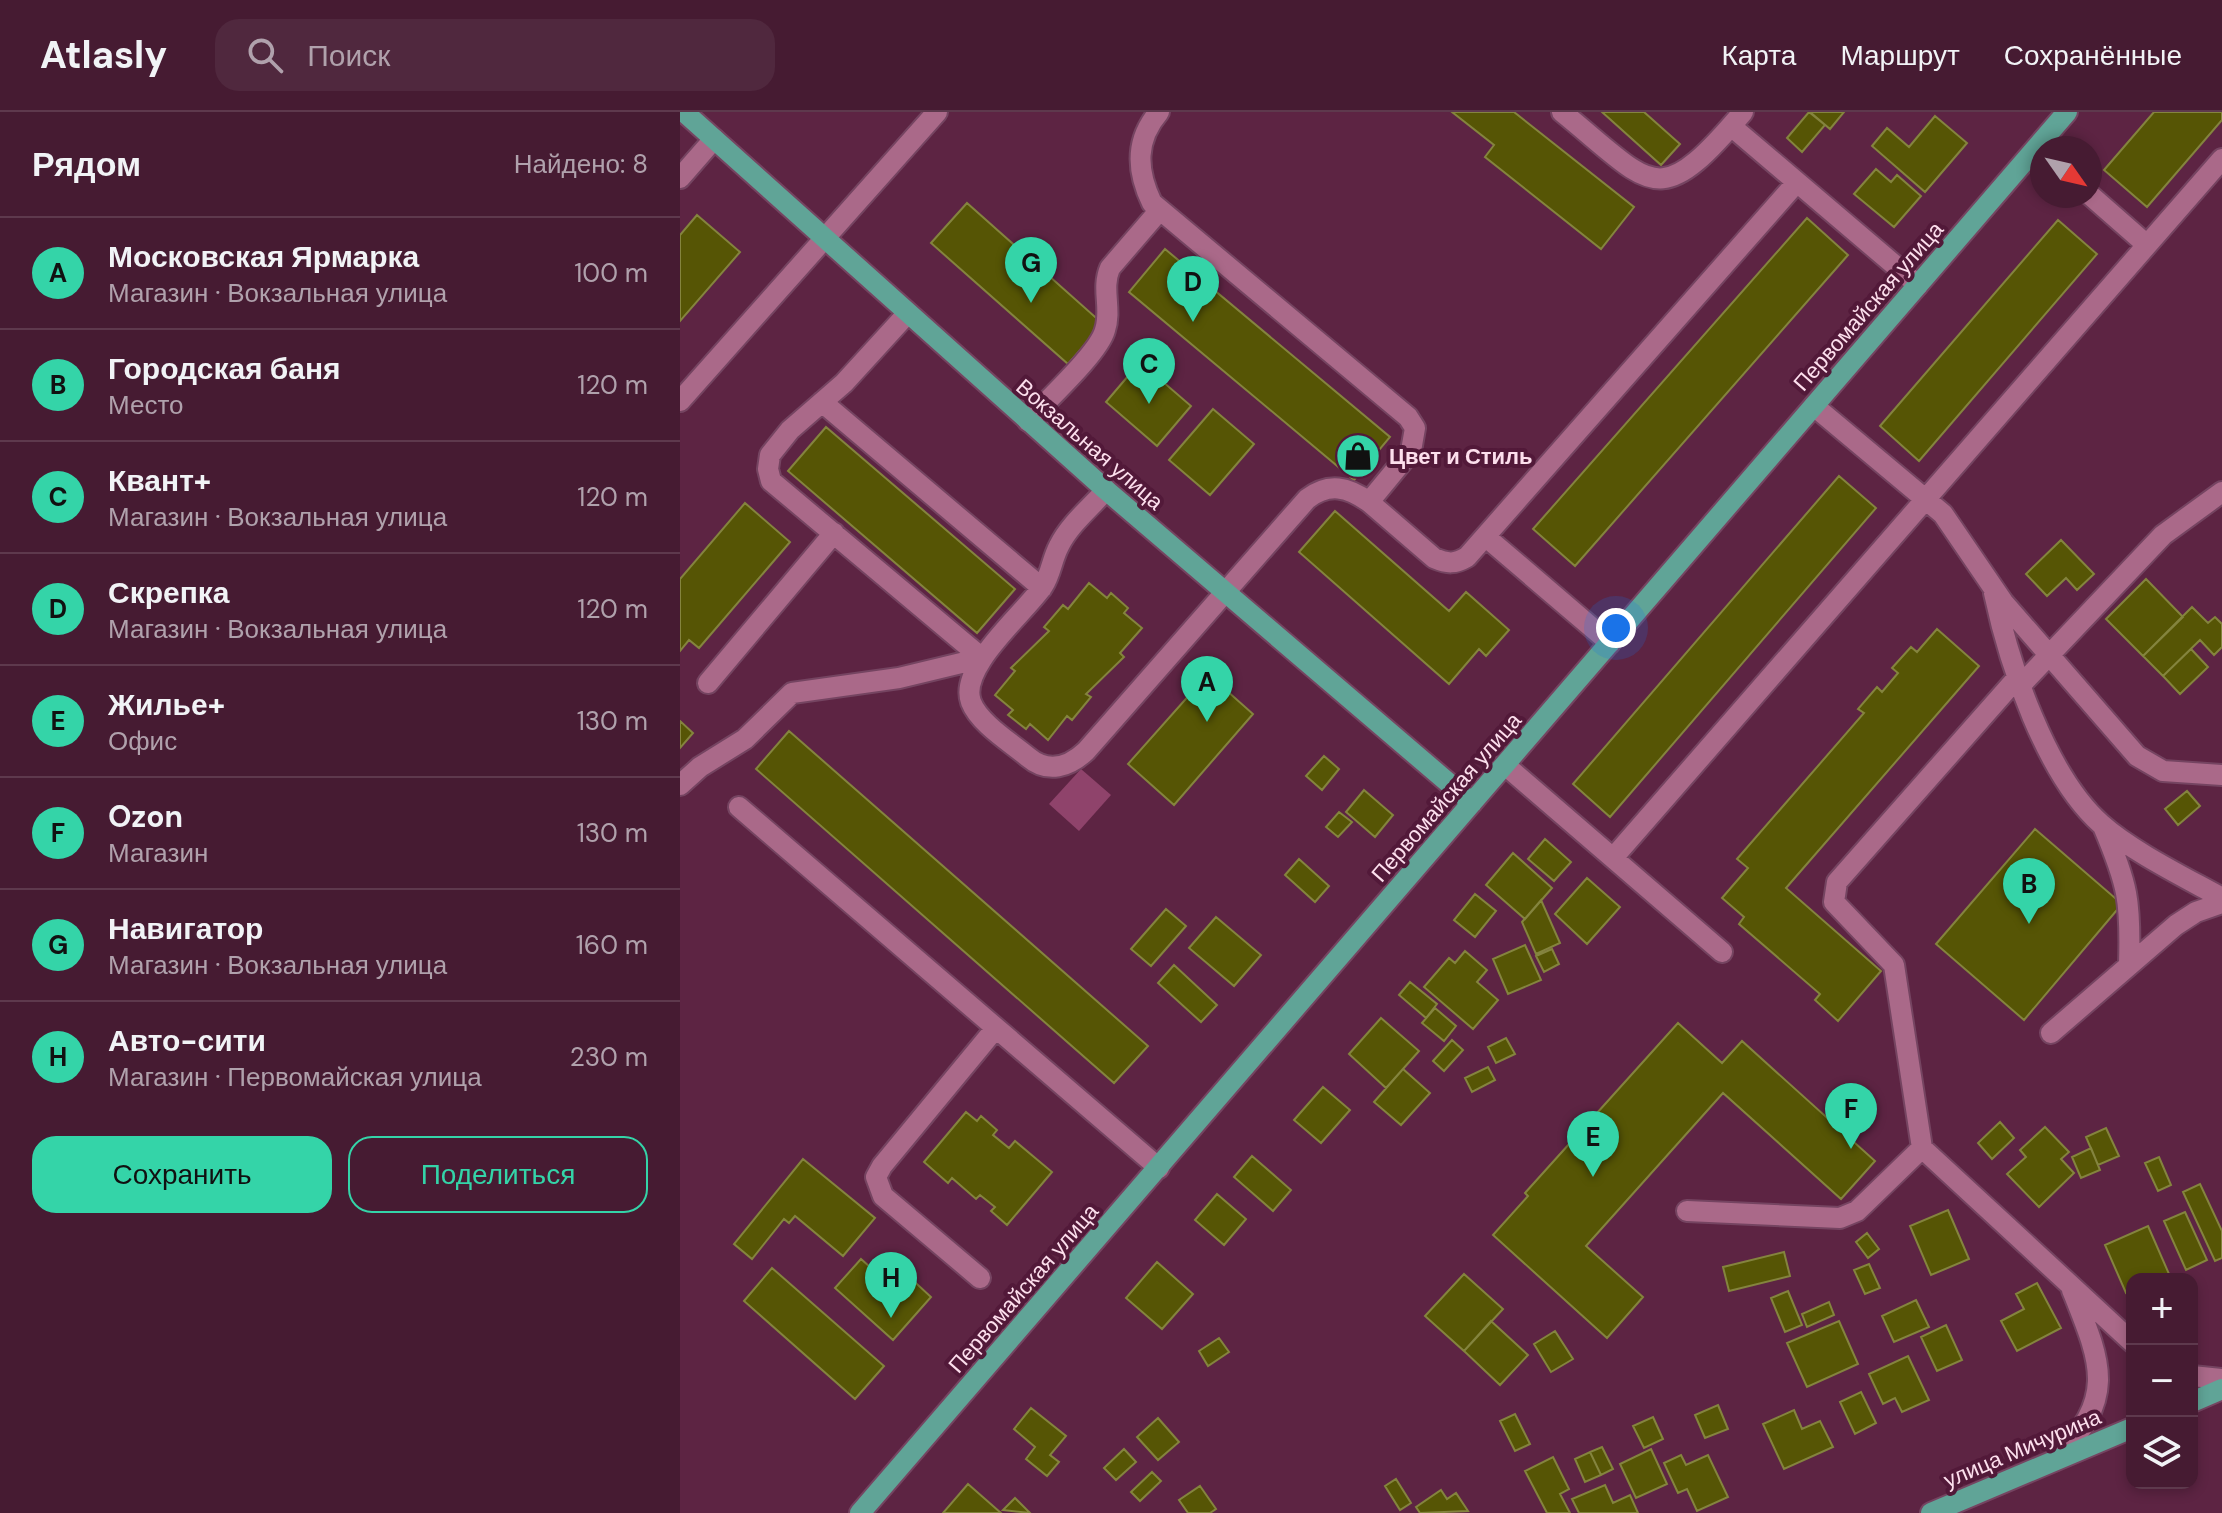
<!DOCTYPE html>
<html lang="ru">
<meta charset="utf-8">
<style>
:root{--surface:#461b32;--page:#50283e;--text:#f1f3f6;--muted:#b0a1ac;--line:#5e394d;--accent:#34d4a8}
body{margin:0;font-family:"DM Sans",sans-serif;background:var(--page);color:var(--text)}
.controls{position:absolute;right:24px;bottom:24px;display:grid;overflow:hidden;border-radius:16px;box-shadow:0 4px 12px #0003}
.controls button{width:72px;height:72px;display:grid;place-items:center;padding:0;border:0;border-bottom:2px solid var(--line);background:var(--surface);color:var(--text);font:40px sans-serif}
.compass{position:absolute;left:1350px;top:24px;width:72px;height:72px;border-radius:50%;background:var(--surface);box-shadow:0 4px 12px #0003;rotate:124deg}
.you{position:absolute;left:936px;top:516px;width:28px;height:28px;margin:-20px;border:6px solid #fff;border-radius:50%;background:#1a73e8;box-shadow:0 0 0 12px #1a73e833}
.badge{display:grid;place-items:center;width:52px;height:52px;border-radius:50%;background:var(--accent);color:#111;font-size:26px;font-weight:700}
.pin{position:absolute;translate:-50% -66px;filter:drop-shadow(0 2px 4px #0008)}
.pin::after{content:'';position:absolute;top:42px;width:28px;height:24px;background:inherit;clip-path:polygon(0 0,100% 0,50% 100%)}
.list{margin:0;padding:0;list-style:none}
h2{display:flex;justify-content:space-between;align-items:center;height:104px;margin:0;padding:0 32px;font-size:34px}
h2 small{font-size:26px;font-weight:400;color:var(--muted)}
.list li{display:grid;grid-template-columns:52px 1fr auto;gap:24px;align-items:center;box-sizing:border-box;height:112px;padding:0 32px;border-top:2px solid var(--line)}
.list b{display:block;font-size:30px;white-space:nowrap}
.list p{margin:0;font-size:26px;white-space:nowrap;color:var(--muted)}
.list em{font-size:26px;font-style:normal;color:var(--muted)}
.actions{display:flex;gap:16px;padding:24px 32px}
.actions a{flex:1;padding:18px 0;border:2px solid var(--accent);border-radius:24px;text-align:center;font-size:28px;color:var(--accent)}
.actions .main{background:var(--accent);color:#111}
.icon{flex:none;width:44px;height:44px;fill:none;stroke:currentColor;stroke-width:2;stroke-linecap:round;stroke-linejoin:round}
.map{position:relative;flex:none;width:1542px;height:1401px;overflow:hidden}
header{display:flex;align-items:center;gap:48px;box-sizing:border-box;height:112px;padding:0 40px;background:var(--surface);border-bottom:2px solid var(--line)}
header strong{font-size:38px}
nav{display:flex;gap:44px;margin-inline-start:auto;font-size:28px}
.search{width:560px;height:72px;background:var(--page);display:flex;align-items:center;gap:20px;box-sizing:border-box;padding:0 28px;border-radius:24px;color:var(--muted);font-size:30px}
main{display:flex}
aside{flex:1;background:var(--surface)}
.map>svg:first-child{display:block}
.green{fill:#8f436b}
.building{fill:#565505;stroke:#84843e;stroke-width:2}
.lines{fill:none;stroke-linecap:round;stroke-linejoin:round}
.minor-casing{stroke:#754461;stroke-width:24}
.major-casing{stroke:#754461;stroke-width:24}
.minor{stroke:#aa6989;stroke-width:20}
.major{stroke:#60a497;stroke-width:20}
.labels{text-anchor:middle;stroke-width:8;stroke-linejoin:round;paint-order:stroke}
.street-label{font-size:22px;fill:#fddfed;stroke:#521939}
.poi-label{font-size:22px;font-weight:bold;fill:#fddfed;stroke:#521939;text-anchor:start}
</style>
<header>
<strong>Atlasly</strong>
<div class="search"><svg class="icon" aria-label="search" viewBox="0 0 24 24"><circle cx="10" cy="10" r="6"/><path d="M15 15l6 6"/></svg>Поиск</div>
<nav><a>Карта</a><a>Маршрут</a><a>Сохранённые</a></nav>
</header>
<main>
<aside>
<h2>Рядом<small>Найдено: 8</small></h2>
<ul class="list">
<li><span class="badge">A</span><div><b>Московская Ярмарка</b><p>Магазин · Вокзальная улица</p></div><em>100 m</em></li>
<li><span class="badge">B</span><div><b>Городская баня</b><p>Место</p></div><em>120 m</em></li>
<li><span class="badge">C</span><div><b>Квант+</b><p>Магазин · Вокзальная улица</p></div><em>120 m</em></li>
<li><span class="badge">D</span><div><b>Скрепка</b><p>Магазин · Вокзальная улица</p></div><em>120 m</em></li>
<li><span class="badge">E</span><div><b>Жилье+</b><p>Офис</p></div><em>130 m</em></li>
<li><span class="badge">F</span><div><b>Ozon</b><p>Магазин</p></div><em>130 m</em></li>
<li><span class="badge">G</span><div><b>Навигатор</b><p>Магазин · Вокзальная улица</p></div><em>160 m</em></li>
<li><span class="badge">H</span><div><b>Авто-сити</b><p>Магазин · Первомайская улица</p></div><em>230 m</em></li>
</ul>
<div class="actions"><a class="main">Сохранить</a><a>Поделиться</a></div>
</aside>
<div class="map">
<svg width="1542" height="1401" viewBox="0 0 1542 1401">
<rect width="100%" height="100%" fill="#5d2443"/>
<path class="green" d="M401,657L431,683L399,719L369,692Z"/>
<path class="building" d="M772,0H834L954,95L921,137L805,45L814,33Z
M922,0H964L1000,32L981,53Z
M1129,0L1145,13L1122,40L1107,26Z
M1130,0H1164L1150,17Z
M1474,0H1542V8L1467,95L1424,58Z
M1255,4L1287,31L1245,80L1192,34L1207,16L1229,35Z
M1196,57L1211,70L1217,63L1241,84L1214,115L1174,82Z
M287,91L423,212L388,252L251,131Z
M17,103L60,140L0,209V123Z
M1127,106L1168,143L895,454L853,417Z
M1378,108L1417,142L1239,349L1200,314Z
M485,137L710,325L674,368L449,180Z
M460,250L511,294L477,334L426,290Z
M533,297L574,332L530,383L489,348Z
M146,315L335,477L297,521L108,359Z
M1159,364L1196,396L930,705L893,672Z
M65,391L110,430L19,536L9,528L0,539V467Z
M655,399L769,499L786,480L829,518L806,544L799,537L769,572L619,440Z
M1381,428L1414,462L1397,478L1386,466L1367,484L1346,462Z
M1466,467L1503,505L1463,544L1426,507Z
M409,471L427,486L431,481L448,496L444,501L462,516L440,541L444,545L406,582L411,585L392,608L387,604L368,628L350,612L346,617L328,603L333,598L315,583L335,559L331,556L369,519L364,515L383,493L388,497Z
M1512,495L1528,511L1535,505L1542,512V535L1534,543L1520,528L1483,564L1463,544Z
M1257,517L1299,554L1106,776L1201,859L1158,909L1135,888L1140,882L1059,812L1064,805L1042,786L1068,756L1057,747L1184,601L1178,597L1197,575L1202,580L1218,561L1212,556L1231,535L1237,540Z
M1511,537L1528,555L1500,582L1483,564Z
M528,562L573,602L494,693L448,652Z
M0,609L13,621L0,636Z
M109,619L468,934L434,971L76,657Z
M644,644L659,657L642,678L626,664Z
M684,678L713,703L695,725L666,700Z
M1507,679L1520,694L1498,713L1485,697Z
M659,700L672,710L658,725L646,715Z
M1355,717L1442,792L1344,908L1256,832Z
M865,727L891,750L874,769L848,747Z
M833,741L872,776L845,807L806,773Z
M619,747L649,774L635,790L605,763Z
M907,766L940,795L907,832L875,802Z
M795,782L816,799L795,825L774,808Z
M861,788L880,831L856,842L842,810Z
M486,797L506,814L471,854L451,837Z
M536,805L581,843L554,874L509,836Z
M845,833L861,868L828,882L813,847Z
M872,837L879,852L864,860L856,844Z
M785,839L807,858L797,870L818,888L793,917L744,875L769,846L775,851Z
M494,853L537,893L521,910L478,871Z
M730,870L757,892L746,906L719,883Z
M755,896L776,914L764,929L742,911Z
M701,906L739,939L706,976L669,942Z
M998,911L1042,951L1062,929L1195,1049L1161,1087L1043,981L906,1134L963,1185L927,1226L813,1123L848,1084L845,1081Z
M826,926L835,942L816,951L808,935Z
M772,928L783,938L764,959L753,949Z
M808,955L815,968L792,980L785,966Z
M723,957L750,981L721,1013L694,990Z
M643,975L670,998L641,1031L614,1008Z
M286,1000L297,1009L301,1004L317,1018L313,1023L329,1036L335,1029L372,1060L327,1113L311,1099L315,1095L300,1083L296,1087L272,1066L268,1071L244,1050Z
M1320,1010L1334,1026L1312,1047L1298,1031Z
M1365,1015L1389,1040L1381,1047L1394,1061L1359,1095L1327,1062L1346,1045L1340,1038Z
M1426,1016L1439,1044L1418,1053L1406,1025Z
M1411,1036L1420,1058L1401,1066L1392,1045Z
M572,1044L611,1078L593,1099L554,1065Z
M1479,1045L1491,1073L1478,1079L1465,1051Z
M123,1047L195,1106L163,1144L115,1104L109,1111L104,1107L72,1147L54,1132Z
M1520,1072L1542,1119V1146L1535,1149L1503,1080Z
M537,1082L566,1107L544,1133L515,1108Z
M1268,1098L1289,1147L1251,1163L1230,1114Z
M1505,1100L1527,1148L1506,1158L1484,1109Z
M1468,1114L1489,1162L1478,1167H1452V1179L1446,1181L1425,1133Z
M1187,1121L1199,1137L1188,1146L1176,1130Z
M1104,1140L1110,1164L1049,1179L1043,1155Z
M181,1147L199,1163L212,1149L251,1185L213,1228L155,1176Z
M477,1150L513,1182L482,1217L446,1186Z
M1189,1152L1200,1176L1185,1182L1174,1158Z
M92,1156L204,1254L175,1287L64,1189Z
M784,1162L823,1197L784,1239L745,1204Z
M1357,1171L1381,1216L1337,1239L1321,1209L1344,1197L1336,1182Z
M1108,1179L1122,1213L1105,1220L1091,1186Z
M1236,1188L1249,1215L1214,1230L1202,1204Z
M1149,1190L1154,1203L1127,1215L1122,1202Z
M811,1209L848,1243L820,1273L784,1239Z
M1159,1209L1178,1252L1127,1275L1107,1231Z
M1266,1213L1282,1248L1257,1259L1241,1225Z
M875,1219L893,1247L871,1260L854,1232Z
M539,1226L549,1240L528,1254L519,1239Z
M1228,1244L1249,1288L1222,1300L1215,1286L1203,1292L1189,1262Z
M1181,1280L1196,1311L1175,1322L1160,1290Z
M1038,1293L1048,1317L1025,1326L1015,1303Z
M351,1296L386,1324L370,1343L379,1350L367,1364L346,1347L355,1335L334,1317Z
M1114,1298L1122,1317L1140,1309L1153,1335L1104,1357L1083,1312Z
M835,1302L850,1332L835,1339L820,1309Z
M973,1305L983,1327L964,1336L953,1314Z
M478,1306L499,1330L478,1348L457,1325Z
M922,1335L933,1357L921,1363L910,1340Z
M444,1337L456,1350L436,1368L424,1356Z
M971,1337L987,1372L956,1386L940,1352Z
M910,1340L921,1363L905,1370L895,1347Z
M1001,1343L1006,1353L1028,1343L1048,1385L1017,1399L1007,1377L998,1381L984,1351Z
M873,1345L889,1377L880,1382L890,1401H867L845,1359Z
M472,1360L481,1369L460,1389L451,1380Z
M716,1367L731,1391L720,1398L705,1374Z
M288,1372L321,1401H263Z
M925,1373L933,1391L950,1383L958,1401H899L892,1387Z
M520,1374L536,1397L530,1401H508L499,1388Z
M761,1378L767,1387L776,1381L788,1399L740,1401L736,1395Z
M335,1386L350,1401L323,1398Z"/>
<g class="lines">
<g class="minor-casing">
<path id="minor" d="M479,0C455,28 456,58 472,91L728,305L735,316L731,339L689,390L754,446C768,452 775,452 787,445L1117,70
M882,0C973,74 977,102 1063,0
M1051,14L1238,173
M0,66L34,27
M1410,83L1467,133
M227,202L164,271L110,318L90,343L88,357L91,369L302,546
M0,289L257,0
M142,290L362,476
M1134,294L1263,402L1323,490L1457,644L1483,659L1542,663
M348,309C366,289 419,241 425,218C432,197 421,177 430,156L479,99
M426,378C411,395 389,413 379,434C372,447 371,462 363,474C345,501 278,555 291,590C299,611 330,630 348,645C368,662 389,655 406,639L627,387C649,370 668,375 689,390
M806,425L930,531
M1314,481C1329,552 1366,663 1421,712C1451,739 1506,766 1542,786
M1337,566L1157,770L1154,790L1214,853L1242,1036L1452,1230
M28,571L154,421
M1340,574L1483,423L1542,380
M825,653L1042,840
M0,673L20,655L65,627L112,581L219,566L302,546
M59,695L479,1056
M1423,714C1448,773 1451,789 1449,853
M933,746L1542,47
M1371,921L1496,813L1516,800L1542,791
M1007,1099L1160,1106L1177,1099L1242,1036
M300,1166L203,1084L196,1065L202,1054L315,917
M1512,1264L1542,1267
M1375,1348C1437,1285 1422,1253 1392,1178"/>
</g>
<g class="major-casing">
<path id="major" d="M4,0L426,378L792,691
M1512,1290L1542,1277
M180,1401L1387,0
M1251,1401L1452,1316"/>
</g>
<use href="#minor" class="minor"/>
<use href="#major" class="major"/>
</g>
<defs>
<g id="shop-disc" transform="scale(2.3)"><circle r="9.5" fill="#34d4a8" stroke="#521939"/><path d="M-5-2.5h2.3a2.7 3.5 0 0 1 5.4 0H5L5.5 6h-11ZM-1.5-2.5h3a1.5 2.3 0 0 0-3 0Z" fill="#111"/></g>
</defs>
<g fill-rule="evenodd">
<use href="#shop-disc" x="678" y="344"/>
</g>
<g class="labels">
<g class="street-label">
<text transform="translate(1188 194) rotate(-49)" y="8">Первомайская улица</text>
<text transform="translate(410 332) rotate(41)" y="8">Вокзальная улица</text>
<text transform="translate(766 685) rotate(-49)" y="8">Первомайская улица</text>
<text transform="translate(343 1176) rotate(-49)" y="8">Первомайская улица</text>
<text transform="translate(1342 1336) rotate(-23)" y="8">улица Мичурина</text>
</g>
<g class="poi-label">
<text x="709" y="352">Цвет и Стиль</text>
</g>
</g>
</svg>
<div class="controls">
<button>+</button>
<button>−</button>
<button><svg class="icon" aria-label="layers" viewBox="0 0 24 24"><path d="M12 4l9 5-9 5-9-5zM3 14l9 5 9-5"/></svg></button>
</div>
<svg class="compass" viewBox="-18 -18 36 36"><path d="M0-13l5 13h-10z" fill="#e53935"/><path d="M0 13l5-13h-10z" fill="#b0a1ac"/></svg>
<div class="you"></div>
<div class="pin badge" style="left:527px;top:610px">A</div>
<div class="pin badge" style="left:1349px;top:812px">B</div>
<div class="pin badge" style="left:469px;top:292px">C</div>
<div class="pin badge" style="left:513px;top:210px">D</div>
<div class="pin badge" style="left:913px;top:1065px">E</div>
<div class="pin badge" style="left:1171px;top:1037px">F</div>
<div class="pin badge" style="left:351px;top:191px">G</div>
<div class="pin badge" style="left:211px;top:1206px">H</div>
</div>
</main>
